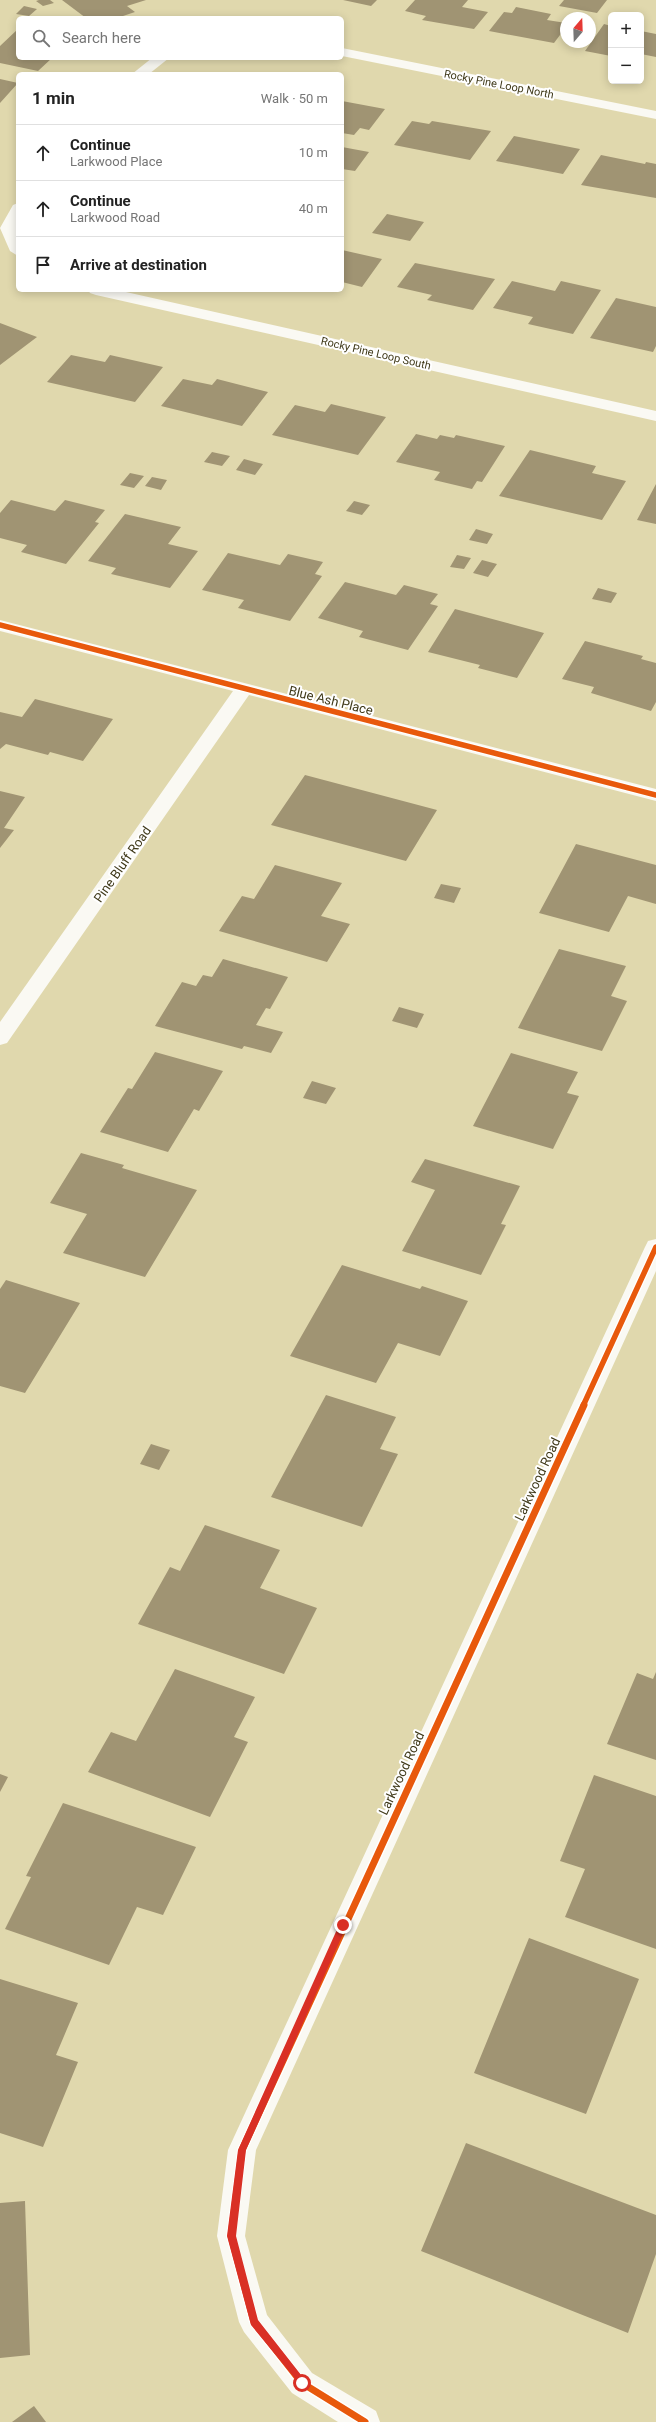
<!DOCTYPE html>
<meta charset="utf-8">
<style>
:root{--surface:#fff;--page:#f6f6f6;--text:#222;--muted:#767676;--line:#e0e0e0}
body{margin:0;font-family:Roboto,sans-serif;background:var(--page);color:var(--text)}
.controls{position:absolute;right:12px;top:12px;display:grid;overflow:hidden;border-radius:6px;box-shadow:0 2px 10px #0003}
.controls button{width:36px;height:36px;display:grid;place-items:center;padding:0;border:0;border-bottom:1px solid var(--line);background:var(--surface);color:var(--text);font:20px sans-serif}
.compass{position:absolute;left:560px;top:12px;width:36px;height:36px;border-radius:50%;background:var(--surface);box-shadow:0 2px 10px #0003;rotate:19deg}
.stop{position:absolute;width:12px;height:12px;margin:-9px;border:3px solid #d93025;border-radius:50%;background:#fff}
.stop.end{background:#d93025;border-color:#fff;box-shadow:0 1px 4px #0008}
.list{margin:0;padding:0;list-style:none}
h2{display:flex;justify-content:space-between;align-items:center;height:52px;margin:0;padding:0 16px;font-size:17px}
h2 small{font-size:13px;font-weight:400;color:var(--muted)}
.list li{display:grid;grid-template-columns:26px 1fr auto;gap:12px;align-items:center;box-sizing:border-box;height:56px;padding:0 16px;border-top:1px solid var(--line)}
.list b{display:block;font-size:15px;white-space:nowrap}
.list p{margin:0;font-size:13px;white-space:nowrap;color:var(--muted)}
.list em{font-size:13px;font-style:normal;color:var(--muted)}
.icon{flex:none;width:22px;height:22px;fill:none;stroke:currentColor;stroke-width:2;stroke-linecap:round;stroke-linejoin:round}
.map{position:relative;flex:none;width:656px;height:2422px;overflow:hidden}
.search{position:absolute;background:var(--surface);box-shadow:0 2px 10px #0003;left:16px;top:16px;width:328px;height:44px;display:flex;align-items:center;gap:10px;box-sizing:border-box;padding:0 14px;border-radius:6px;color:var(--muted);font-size:15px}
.panel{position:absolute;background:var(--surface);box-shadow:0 2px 10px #0003;left:16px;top:72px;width:328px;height:220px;border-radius:6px}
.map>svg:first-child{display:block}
.building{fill:#a09473}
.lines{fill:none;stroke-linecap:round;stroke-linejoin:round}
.minor{fill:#faf9f3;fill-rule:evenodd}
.cycleway-far1-casing{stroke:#fff;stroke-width:8}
.cycleway-casing{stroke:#fff;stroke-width:10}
.cycleway-far1{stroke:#e8590c;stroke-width:5.5}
.cycleway{stroke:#e8590c;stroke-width:7}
.route{fill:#d93025}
.labels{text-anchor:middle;stroke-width:4;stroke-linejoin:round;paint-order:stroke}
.far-street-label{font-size:11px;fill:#403a1a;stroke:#fff}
.street-label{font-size:13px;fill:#403a1a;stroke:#fff}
</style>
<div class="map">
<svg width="656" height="2422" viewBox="0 0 656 2422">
<rect width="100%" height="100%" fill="#e0d8ad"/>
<path class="building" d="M39,0H50L54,3L43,6L36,1Z
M62,0H146L127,6L135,12L117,18H86Z
M343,0H377L371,6Z
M415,0H468L462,7L488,12L474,29L422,20L426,16L405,11Z
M564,0H607L597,13L559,6Z
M24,6L37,9L29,16L16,14Z
M516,7L551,14L547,20L566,23V27L554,43L489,31L504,12L512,13Z
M604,24L611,26V56L585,51Z
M18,29V58H52L38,71L0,63V46Z
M641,31L656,34V57L641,54Z
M0,79L18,83L0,103Z
M342,101L385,109L369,130L360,128L354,135L342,133Z
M412,121L429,124L432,121L491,131L470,160L394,145Z
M514,136L580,149L563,174L496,161Z
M342,147L369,152L355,171L342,169Z
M601,155L645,164L646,162L656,164V198L581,185Z
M387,214L424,222L410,241L372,233Z
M342,250L382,259L362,287L342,282Z
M415,263L495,279L473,310L427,300L432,295L397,287Z
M512,281L555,291L561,281L601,290L573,334L528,324L533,317L493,308Z
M616,298L656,307V346L653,352L590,338Z
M0,323L37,337L0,365Z
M71,355L105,362L110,355L163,367L135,402L47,382Z
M183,379L212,385L217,379L268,392L242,426L161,406Z
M331,404L386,417L358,455L272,435L295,405L325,412Z
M416,434L437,439L440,435L454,438L456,435L505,446L482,482L477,481L472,489L434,480L440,472L396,462Z
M530,450L596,466L592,473L626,481L602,520L499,496Z
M212,452L230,456L222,466L204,462Z
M244,459L263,464L255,475L236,470Z
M130,473L144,476L134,488L120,485Z
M152,477L167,480L161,490L145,486Z
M656,484V524L637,520Z
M11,500L55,511L65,500L105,510L95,522L99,523L66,564L21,552L27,545L0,538V513Z
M354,501L370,505L362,515L346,511Z
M125,514L181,527L168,544L198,551L170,588L111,574L116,568L88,561Z
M476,529L493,534L487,544L469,540Z
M228,553L280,565L288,554L323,562L315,574L322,576L290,621L238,608L244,600L202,590Z
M457,555L471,558L464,569L450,567Z
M482,560L497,564L488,577L473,573Z
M345,582L396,595L404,585L438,594L430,604L438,606L408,650L359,637L363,631L318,618Z
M598,588L617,593L611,603L592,599Z
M455,609L544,633L517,678L478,668L480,665L428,652Z
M585,641L643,656L641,659L656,663V702L651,711L591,693L594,687L562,679Z
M35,699L113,719L83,761L50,752L48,755L6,744L0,749V712L22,717Z
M305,775L437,810L406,861L271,825Z
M0,791L25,797L4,828L14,830L0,848Z
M576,844L656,865V904L628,896L609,932L539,913Z
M275,865L342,883L321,916L350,924L327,962L219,931L242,896L254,899Z
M441,884L461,888L454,903L434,898Z
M559,949L626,966L611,996L627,1001L602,1051L518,1028Z
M223,959L288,977L270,1009L266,1008L256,1025L283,1032L271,1053L244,1046L242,1049L155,1026L182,982L196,986L203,975L212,977Z
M399,1007L424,1014L417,1028L392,1021Z
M155,1052L223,1071L199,1111L194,1109L168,1152L100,1132L128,1088L132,1089Z
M511,1053L578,1072L567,1093L579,1096L553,1149L473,1126Z
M312,1081L336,1088L326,1104L303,1098Z
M81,1153L124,1165L122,1168L197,1190L145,1277L63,1253L87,1214L50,1203Z
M425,1159L520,1186L501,1224L506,1225L481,1275L402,1251L435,1190L411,1182Z
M342,1265L420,1289L422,1286L468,1301L440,1356L398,1343L376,1383L290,1356Z
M6,1280L80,1303L25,1393L0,1386V1289Z
M326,1395L396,1417L380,1449L398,1454L362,1527L271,1497Z
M151,1444L170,1450L159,1470L140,1464Z
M205,1525L280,1550L260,1588L317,1608L284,1674L138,1624L170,1567L180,1571Z
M175,1669L255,1697L234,1737L248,1742L210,1817L88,1772L111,1732L136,1741Z
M656,1672V1760L607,1744L637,1673L653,1679Z
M0,1774L8,1777L0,1792Z
M594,1775L656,1796V1949L565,1917L585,1869L560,1861Z
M63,1803L196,1847L163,1915L137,1907L109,1965L5,1929L31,1877L26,1876Z
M529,1938L639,1979L586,2114L474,2073Z
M0,1979L78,2003L56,2055L78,2062L43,2147L0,2133Z
M466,2143L656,2215V2254L628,2333L421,2251Z
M25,2201L30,2355L0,2358V2203Z
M34,2406L46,2422H12Z"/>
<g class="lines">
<path class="minor" d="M342,48L656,111V119L342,56Z
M152,58H169L149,74H132Z
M18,203V224L16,228L18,233V256L10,251L0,228L13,205Z
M88,290H117L656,411V421L96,295L90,293Z
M0,620L656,789V801L249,695L7,1043L0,1045V1022L233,691L0,631Z
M656,1239V1271L256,2150L245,2236L267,2315L312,2373L376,2411L380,2422H338L292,2393L244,2332L239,2322L217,2236L228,2150L645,1247L648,1241Z"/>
<g class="cycleway-far1-casing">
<path id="cycleway-far1" d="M0,625L656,795
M583,1406L656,1247"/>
</g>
<g class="cycleway-casing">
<path id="cycleway" d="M365,2422L302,2383L254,2322L231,2236L242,2150L584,1405"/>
</g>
<use href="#cycleway-far1" class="cycleway-far1"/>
<use href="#cycleway" class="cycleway"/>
</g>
<path class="route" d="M343,1921L347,1925L246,2150L236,2236L258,2320L305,2380L307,2383L302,2387L251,2325L227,2236L238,2150L339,1925Z"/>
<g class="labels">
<g class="far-street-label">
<text transform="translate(499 84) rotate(11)" y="4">Rocky Pine Loop North</text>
<text transform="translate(376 353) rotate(13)" y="4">Rocky Pine Loop South</text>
</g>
<g class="street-label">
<text transform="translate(331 700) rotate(14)" y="5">Blue Ash Place</text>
<text transform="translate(122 864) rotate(-55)" y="5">Pine Bluff Road</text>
<text transform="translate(537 1479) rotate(-65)" y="5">Larkwood Road</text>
<text transform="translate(401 1773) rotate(-65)" y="5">Larkwood Road</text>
</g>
</g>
</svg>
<div class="controls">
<button>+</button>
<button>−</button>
</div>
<svg class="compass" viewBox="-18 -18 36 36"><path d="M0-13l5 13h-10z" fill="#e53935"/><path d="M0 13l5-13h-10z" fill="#767676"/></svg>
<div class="stop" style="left:302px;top:2383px"></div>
<div class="stop end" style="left:343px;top:1925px"></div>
<div class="search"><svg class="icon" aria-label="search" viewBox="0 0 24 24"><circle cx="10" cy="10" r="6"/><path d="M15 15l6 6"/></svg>Search here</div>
<section class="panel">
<h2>1 min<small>Walk · 50 m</small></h2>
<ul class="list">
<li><svg class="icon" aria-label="ahead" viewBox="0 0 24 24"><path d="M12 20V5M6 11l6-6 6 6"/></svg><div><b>Continue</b><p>Larkwood Place</p></div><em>10 m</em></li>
<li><svg class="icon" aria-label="ahead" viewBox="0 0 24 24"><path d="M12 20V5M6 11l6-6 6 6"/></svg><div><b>Continue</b><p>Larkwood Road</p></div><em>40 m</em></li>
<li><svg class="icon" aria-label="arrive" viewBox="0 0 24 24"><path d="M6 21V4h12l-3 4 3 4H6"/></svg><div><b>Arrive at destination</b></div></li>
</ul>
</section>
</div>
